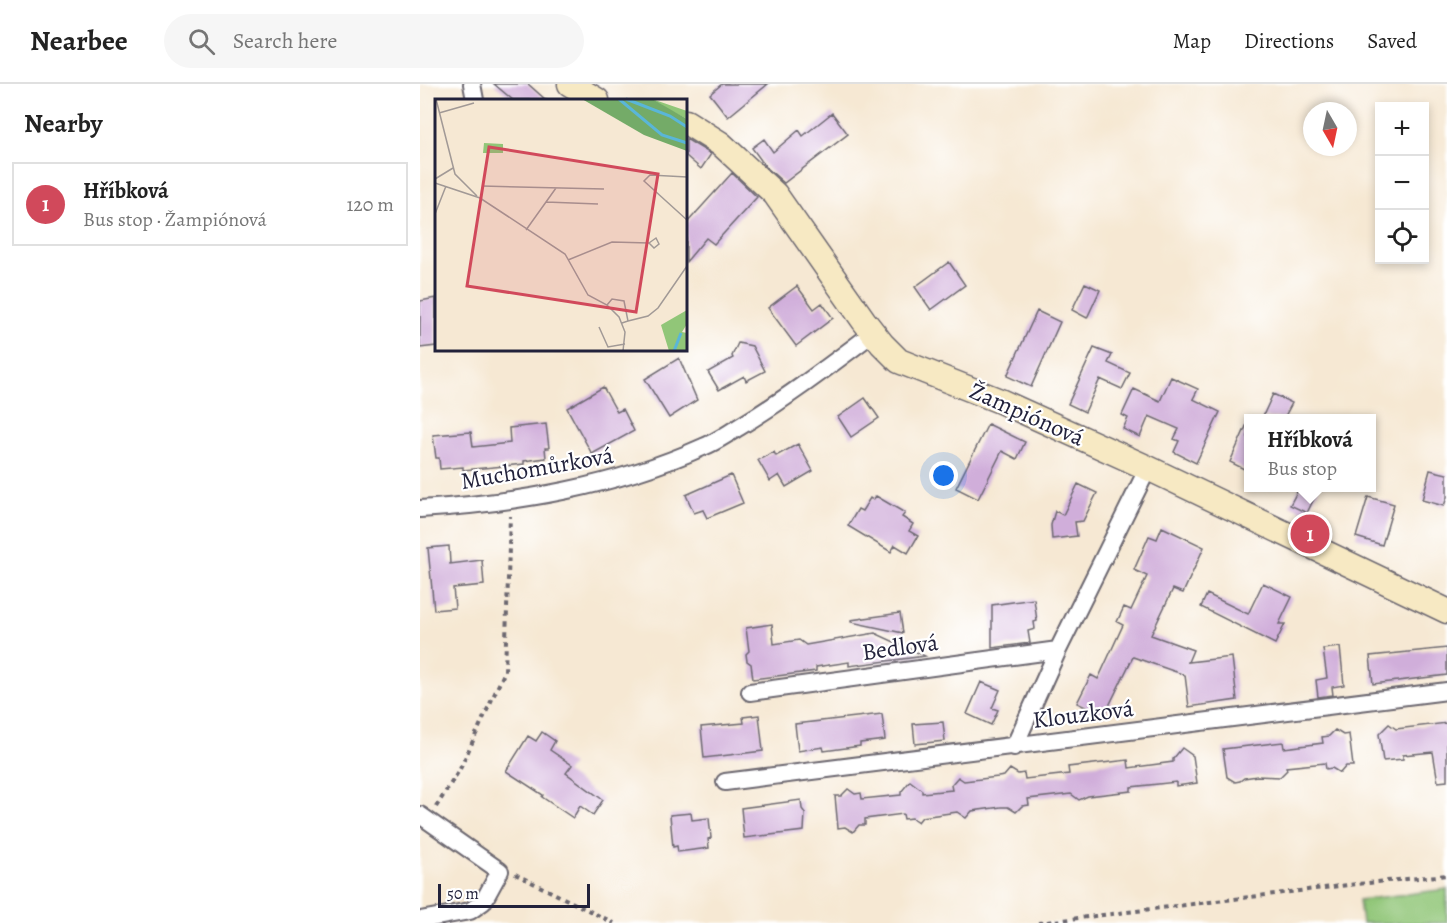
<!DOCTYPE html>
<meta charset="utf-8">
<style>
:root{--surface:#fff;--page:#f6f6f6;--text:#222;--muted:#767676;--line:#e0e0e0;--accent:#d1495b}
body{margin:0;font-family:Alegreya,serif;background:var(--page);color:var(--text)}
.controls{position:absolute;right:18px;top:18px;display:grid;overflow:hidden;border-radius:0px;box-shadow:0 3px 9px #0003}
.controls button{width:54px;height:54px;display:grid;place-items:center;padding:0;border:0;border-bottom:2px solid var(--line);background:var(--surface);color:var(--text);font:30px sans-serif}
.compass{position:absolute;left:883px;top:18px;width:54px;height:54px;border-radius:50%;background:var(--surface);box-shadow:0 3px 9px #0003;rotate:171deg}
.scale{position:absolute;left:18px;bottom:15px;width:152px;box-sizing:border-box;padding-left:6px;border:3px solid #22223b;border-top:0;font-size:16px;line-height:21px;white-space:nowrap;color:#22223b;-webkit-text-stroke:4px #fff;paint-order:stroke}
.you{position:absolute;left:524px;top:392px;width:21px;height:21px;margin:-15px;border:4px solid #fff;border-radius:50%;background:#1a73e8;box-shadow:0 0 0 9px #1a73e833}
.badge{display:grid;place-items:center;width:39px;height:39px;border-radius:50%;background:var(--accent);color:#fff;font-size:20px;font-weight:700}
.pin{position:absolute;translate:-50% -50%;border:3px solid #fff;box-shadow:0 2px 6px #0006}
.popup{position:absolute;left:824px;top:330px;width:132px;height:78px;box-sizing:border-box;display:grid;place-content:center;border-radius:0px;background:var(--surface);filter:drop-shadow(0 2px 4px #0005);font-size:20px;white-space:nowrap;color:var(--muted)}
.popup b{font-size:22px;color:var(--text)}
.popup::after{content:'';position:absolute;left:50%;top:100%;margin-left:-12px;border:12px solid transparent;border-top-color:var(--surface)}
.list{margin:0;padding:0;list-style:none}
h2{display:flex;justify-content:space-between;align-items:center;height:78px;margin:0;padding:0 24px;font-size:26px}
h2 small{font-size:20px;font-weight:400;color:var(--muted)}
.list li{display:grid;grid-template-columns:39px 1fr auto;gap:18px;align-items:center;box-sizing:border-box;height:84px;margin:0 12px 12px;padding:0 12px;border:2px solid var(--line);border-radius:0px}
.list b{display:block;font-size:22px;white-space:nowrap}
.list p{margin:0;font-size:20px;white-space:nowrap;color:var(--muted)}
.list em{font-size:20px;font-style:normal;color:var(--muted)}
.icon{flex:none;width:33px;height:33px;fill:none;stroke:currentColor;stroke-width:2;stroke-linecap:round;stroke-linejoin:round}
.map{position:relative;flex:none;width:1027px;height:839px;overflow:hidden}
header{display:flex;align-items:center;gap:36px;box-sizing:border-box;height:84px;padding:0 30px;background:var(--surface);border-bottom:2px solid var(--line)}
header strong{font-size:28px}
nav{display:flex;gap:33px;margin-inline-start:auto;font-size:21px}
.search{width:420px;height:54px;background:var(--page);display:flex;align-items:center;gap:15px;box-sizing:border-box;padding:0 21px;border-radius:33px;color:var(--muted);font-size:22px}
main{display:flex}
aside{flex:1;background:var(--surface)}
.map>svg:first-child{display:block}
.green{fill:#91c678;stroke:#5a745a;stroke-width:1.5}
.building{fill:#d0aeda}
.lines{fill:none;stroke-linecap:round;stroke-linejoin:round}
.street-casing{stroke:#6c6770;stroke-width:20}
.secondary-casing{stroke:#6c6770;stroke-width:27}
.path{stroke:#6c6770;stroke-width:4;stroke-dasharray:4.5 4.5;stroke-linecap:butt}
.street{stroke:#fff;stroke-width:16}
.secondary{stroke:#f7e9c3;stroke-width:24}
.labels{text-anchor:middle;stroke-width:4.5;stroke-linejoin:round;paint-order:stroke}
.street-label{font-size:24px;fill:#22223b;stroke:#fff}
.inset-river{fill:none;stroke:#5ab6d8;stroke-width:3}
.inset-road{fill:none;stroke:#a19996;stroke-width:1.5}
.view{fill:#d1495b;fill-opacity:0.15;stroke:#d1495b;stroke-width:3}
.inset-edge{fill:none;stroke:#22223b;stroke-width:3}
</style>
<header>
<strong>Nearbee</strong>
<div class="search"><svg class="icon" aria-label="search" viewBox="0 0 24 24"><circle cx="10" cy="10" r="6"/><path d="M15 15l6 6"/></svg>Search here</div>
<nav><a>Map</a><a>Directions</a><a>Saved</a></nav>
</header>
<main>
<aside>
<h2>Nearby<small></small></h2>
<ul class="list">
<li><span class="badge">1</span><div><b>Hříbková</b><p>Bus stop · Žampiónová</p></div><em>120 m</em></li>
</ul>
</aside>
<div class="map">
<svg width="1027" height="839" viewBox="0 0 1027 839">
<rect width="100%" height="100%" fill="#fff"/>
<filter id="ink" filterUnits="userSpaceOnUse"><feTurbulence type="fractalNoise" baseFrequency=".0167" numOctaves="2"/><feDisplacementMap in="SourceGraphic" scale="12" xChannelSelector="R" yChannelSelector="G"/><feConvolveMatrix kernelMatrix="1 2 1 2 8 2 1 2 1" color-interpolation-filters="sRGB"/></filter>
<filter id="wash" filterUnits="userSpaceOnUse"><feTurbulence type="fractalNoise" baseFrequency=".008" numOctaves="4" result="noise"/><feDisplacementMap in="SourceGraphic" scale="24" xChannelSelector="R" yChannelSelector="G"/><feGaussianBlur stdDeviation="1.35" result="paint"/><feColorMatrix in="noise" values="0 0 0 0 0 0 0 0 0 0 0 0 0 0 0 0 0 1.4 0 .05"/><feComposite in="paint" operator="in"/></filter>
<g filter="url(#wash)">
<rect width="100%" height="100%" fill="#f6e8d3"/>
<path class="green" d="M1027,805V839H942L939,816Z"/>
<g id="blocks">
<path class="building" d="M74,0H108L126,16H93Z
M302,0H348L308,33L290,10Z
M412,29L428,50L364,99L346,83L332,64L344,55L353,68L379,46L383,52Z
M266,55L291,70L281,85L266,72Z
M312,89L337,113L294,160L286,154L266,178V140Z
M529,178L545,201L511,226L495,203Z
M665,199L680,206L667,234L652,226Z
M377,202L394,225L402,219L413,234L376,262L348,224Z
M16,214V262L0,264V217Z
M617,227L640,238L611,303L587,292Z
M318,259L332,262L345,287L326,297L324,292L299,306L288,288L313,274L312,272Z
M674,264L692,271L688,279L710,289L702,305L680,295L665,328L648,320Z
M259,274L277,316L249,334L225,295Z
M751,293L778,305L773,315L800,328L776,379L754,368L759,357L754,355L759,345L729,332L720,353L703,345L708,334L702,331L714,305L740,317Z
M183,303L197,328L203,325L214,347L172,370L147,324Z
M853,310L872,319L864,334H842Z
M445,314L459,334L431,353L418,333Z
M828,338V387L810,378Z
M126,340L129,364H125L126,374L104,377V380L43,386V383L20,385L19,374H16L13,351L51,348L53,363L90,359L89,344Z
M568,340L605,358L597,375L582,367L558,415L536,404Z
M378,360L393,387L366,403L359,391L350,397L338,376L354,368L356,372Z
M1010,386L1027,390V413L1024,422L1002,416Z
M311,391L323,419L287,434L283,426L274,429L266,411Z
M658,400L677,409L663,437L655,438L657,452L632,455L631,441L635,427L643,431Z
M879,404H899L887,429L870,421Z
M456,412L485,429L482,433L493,440L489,447L498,452L488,469L475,461L471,468L428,442L438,425L442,427L450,414L453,416Z
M948,413L974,420L962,461L936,453Z
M742,443L784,463L763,509L753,505L731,551L773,566L768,578L812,573L817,616L769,623L765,591L713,573L684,632L657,619L671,591L678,595L680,591L703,541L697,538L704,523L711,526L727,492L714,486L729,452L737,455Z
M29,462L30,480L62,476L64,501L33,504L35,524L14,526L8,464Z
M843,499L872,513L859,540H865L855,560L781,523L787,510L828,530Z
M614,515L617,537L614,538L615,545L608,547L610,559L572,564V521Z
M480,529L483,549L431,538V536Z
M352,540L354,560L379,556L386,561L455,549L505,572L429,582V578L396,583V587L333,595L331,580L327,577L326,570L329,567L326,544Z
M920,563L924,601L912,603L913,611L898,613L896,596L907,594L903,565Z
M1027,564V591L953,600L950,572Z
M561,598L580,606L572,624L578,626L571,641L547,630Z
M462,630L465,656L440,659V662L404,667L403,663L378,667L375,640Z
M339,631L343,667L284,674L281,643L324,639L323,633Z
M523,638L525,657L495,660L493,640Z
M1027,639V697L1018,698L1013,668L983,671V675L963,677L959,650L969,640L976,645Z
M915,646L923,651L929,650L933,682H926L920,689L912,684L906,685L905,679L866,683L867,686L860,693L837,692L824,694L820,697L815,698L807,693L803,665L863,658L864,664L903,659L902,653L909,652Z
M122,648L135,657L130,666L152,681L146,689L183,716L173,731L160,722L153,734L122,713L123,711L86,687L108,652L116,657Z
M762,664L773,672L777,699L756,702V698L711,703V707L668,712L659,716L651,710L608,715L609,721L602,722L596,728L588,723H581L552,727L546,734L537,728L502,733L498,738L492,734L484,735L483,730L445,735V741H439L433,748L425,743L418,744L415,712H421L428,705L435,710L441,709L442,715L481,711V708L490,697L502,706V709L532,706L531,701L538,693L544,697L578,693L584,692L590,685L598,690L604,689L605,695L649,690L648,683L708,676L709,684L753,678V675Z
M381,716L382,725L385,729L384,747L324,754L321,724Z
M271,729L272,736L289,734L291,754L288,755L289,764L258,768L257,762L253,763L250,731Z"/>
</g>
</g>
<g filter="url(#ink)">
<use href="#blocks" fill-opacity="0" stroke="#6c6770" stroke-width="1.5"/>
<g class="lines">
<g class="street-casing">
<path id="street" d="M52,0L55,16
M0,425C97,419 194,403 283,363C296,358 307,350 319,343C366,315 409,282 453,249
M330,608L638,566
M594,663L638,566L728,384
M305,698L1027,607
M0,731L80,787L63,818L50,827L0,836"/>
</g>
<g class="secondary-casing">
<path id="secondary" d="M150,0L177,16
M266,38L301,60L355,110L444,237L462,260L479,277L580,317L728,384L1027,527"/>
</g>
<path class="path" d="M16,723L40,685L85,587L90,432
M95,790L194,839
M618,839L928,801L1027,791"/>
<use href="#street" class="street"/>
<use href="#secondary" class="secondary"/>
</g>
</g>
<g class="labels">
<g class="street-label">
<text transform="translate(607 330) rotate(24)" y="8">Žampiónová</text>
<text transform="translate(117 384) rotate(-10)" y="8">Muchomůrková</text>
<text transform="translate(480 563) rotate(-8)" y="8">Bedlová</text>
<text transform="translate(663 630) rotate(-7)" y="8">Klouzková</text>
</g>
</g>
<g transform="translate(15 15)">
<rect width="252" height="252" fill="#f6e8d3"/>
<path d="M217,0L252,12V20L233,10ZM49,44L68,45V54H48ZM252,211V225L247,233L252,234V252H234L226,226Z" fill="#91c678"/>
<path d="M147,0L219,1L252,20V52L209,36Z" fill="#74ab68"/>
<path class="inset-river" d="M184,0L227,36L252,44M191,0L235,17L252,28M239,252L246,234"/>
<path class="inset-road" d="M1,0L20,75L42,97M4,14L39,4M252,78L215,76L209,82L252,121M0,80L18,69M0,84L45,99L130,155L153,196L172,206L184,218L190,233L188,252M47,87L169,90M111,103L163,105M0,115L11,87M91,131L121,89M133,161L177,143L214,144L219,149L224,145L221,139L214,144M172,206L177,200L189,202L193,222L187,224M193,222L213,217L223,209L252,167M164,228L173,248L190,245"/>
<path class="view" d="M54,48L223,75L201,213L32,187Z"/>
<rect width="252" height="252" class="inset-edge"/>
</g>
</svg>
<div class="controls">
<button>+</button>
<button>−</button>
<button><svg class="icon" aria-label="locate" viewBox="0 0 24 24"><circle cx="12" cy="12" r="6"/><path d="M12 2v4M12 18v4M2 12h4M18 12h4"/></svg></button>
</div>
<svg class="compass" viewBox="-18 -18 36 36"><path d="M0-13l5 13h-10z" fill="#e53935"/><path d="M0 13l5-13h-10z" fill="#767676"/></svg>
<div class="scale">50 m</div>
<div class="you"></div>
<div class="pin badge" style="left:890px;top:450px">1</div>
<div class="popup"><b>Hříbková</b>Bus stop</div>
</div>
</main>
